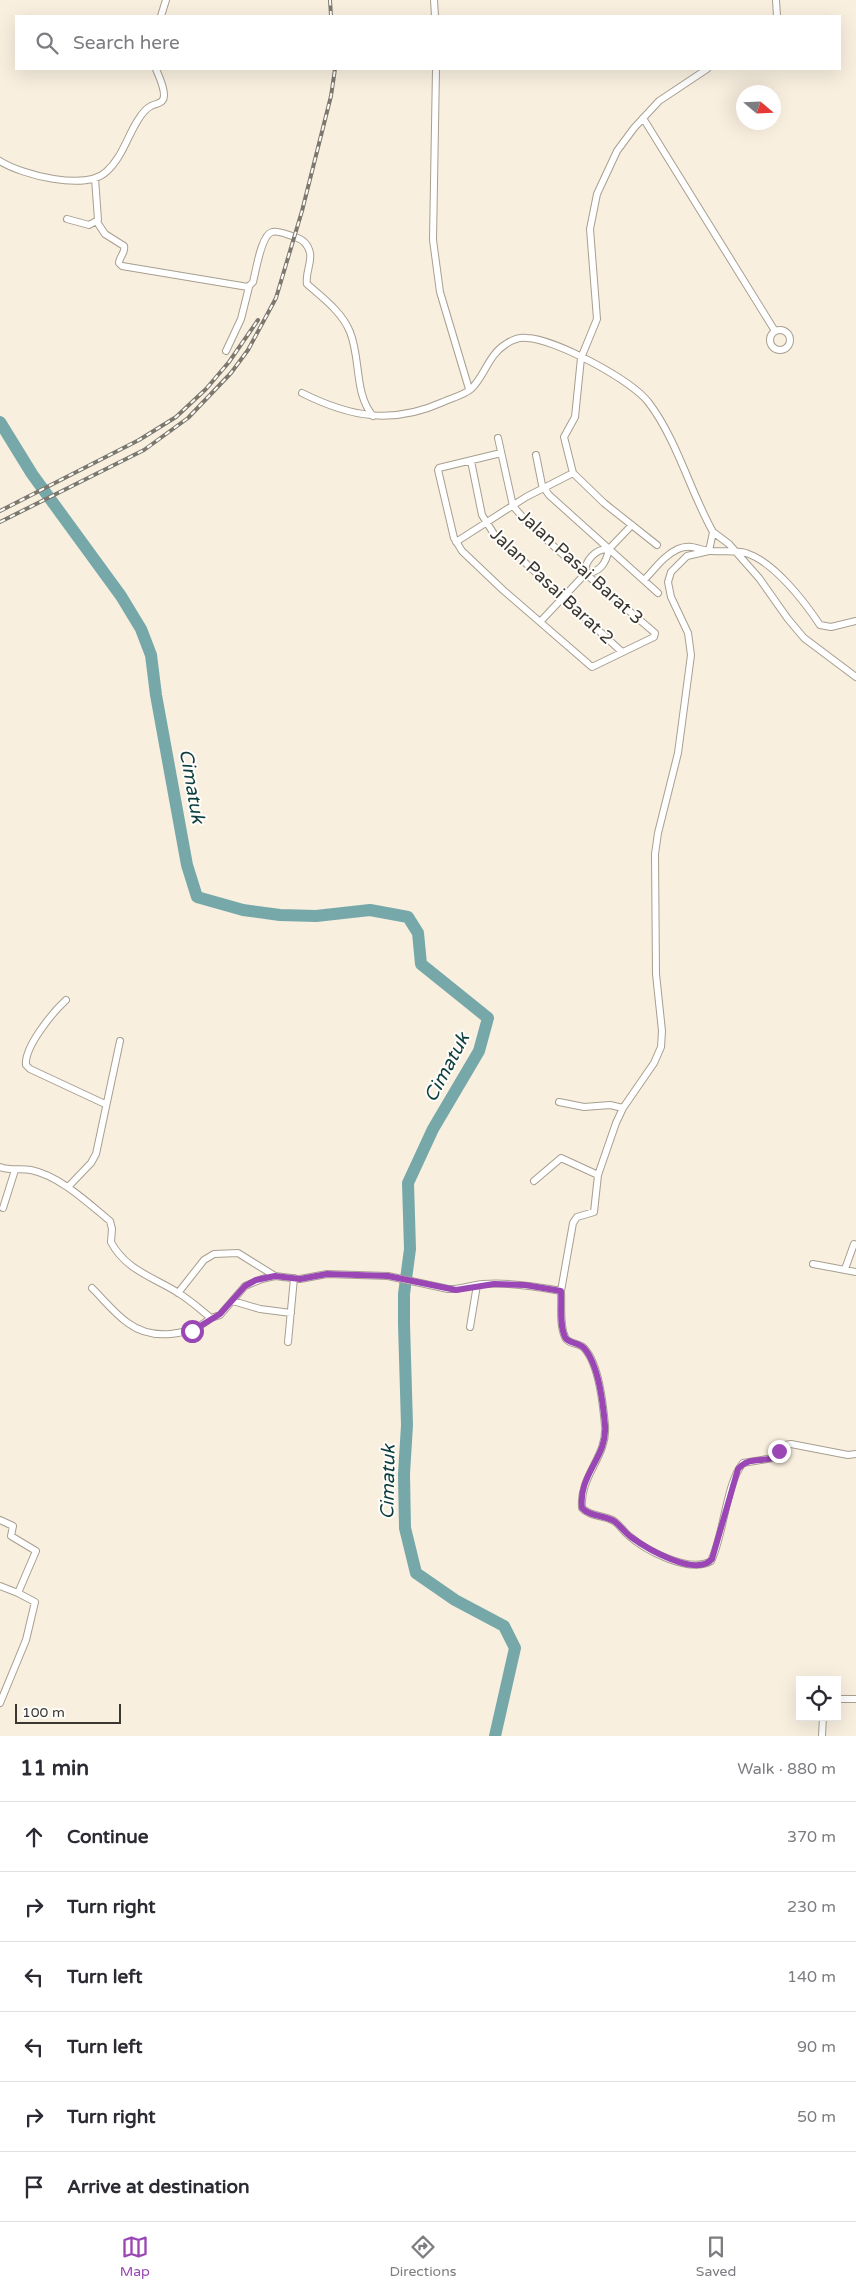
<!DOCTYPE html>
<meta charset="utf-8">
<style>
:root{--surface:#fff;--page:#f7f7f7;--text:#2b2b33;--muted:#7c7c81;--line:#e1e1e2;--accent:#9a47b5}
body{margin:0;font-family:"Varela Round",sans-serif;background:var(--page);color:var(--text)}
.controls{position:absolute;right:15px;bottom:15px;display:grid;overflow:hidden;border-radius:0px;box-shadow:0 5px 20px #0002}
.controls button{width:45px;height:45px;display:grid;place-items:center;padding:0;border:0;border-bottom:1px solid var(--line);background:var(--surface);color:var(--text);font:25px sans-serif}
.compass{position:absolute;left:736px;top:85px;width:45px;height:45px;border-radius:50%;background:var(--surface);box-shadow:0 5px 20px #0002;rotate:109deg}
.scale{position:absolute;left:15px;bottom:12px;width:106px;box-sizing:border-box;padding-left:5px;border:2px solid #3a3731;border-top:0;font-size:14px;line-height:18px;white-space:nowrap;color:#3a3731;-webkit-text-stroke:4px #fffdfa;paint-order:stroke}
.stop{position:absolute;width:15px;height:15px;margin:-11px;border:4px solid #9a47b5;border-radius:50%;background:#fff}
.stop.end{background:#9a47b5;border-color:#fff;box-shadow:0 1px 5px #0008}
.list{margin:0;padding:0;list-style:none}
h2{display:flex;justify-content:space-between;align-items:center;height:65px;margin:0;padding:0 20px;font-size:21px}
h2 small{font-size:16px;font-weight:400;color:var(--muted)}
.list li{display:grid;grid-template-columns:32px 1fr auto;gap:15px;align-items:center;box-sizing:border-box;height:70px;padding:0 20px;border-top:1px solid var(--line)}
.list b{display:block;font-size:19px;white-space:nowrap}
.list em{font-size:16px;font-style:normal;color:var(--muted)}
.icon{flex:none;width:28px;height:28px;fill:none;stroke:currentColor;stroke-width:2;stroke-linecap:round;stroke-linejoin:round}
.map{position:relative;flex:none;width:856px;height:1736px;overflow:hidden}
.search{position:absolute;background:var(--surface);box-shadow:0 5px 20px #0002;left:15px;right:15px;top:15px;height:55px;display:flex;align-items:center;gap:12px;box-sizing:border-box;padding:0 18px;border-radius:0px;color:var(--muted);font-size:19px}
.sheet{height:485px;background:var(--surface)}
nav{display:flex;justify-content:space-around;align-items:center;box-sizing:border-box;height:70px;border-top:1px solid var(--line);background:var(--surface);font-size:14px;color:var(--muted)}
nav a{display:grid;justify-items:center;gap:2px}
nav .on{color:var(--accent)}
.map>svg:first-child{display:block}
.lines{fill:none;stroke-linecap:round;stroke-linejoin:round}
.river{stroke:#76a8aa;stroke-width:12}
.street-casing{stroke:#a79f90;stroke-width:8}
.street{stroke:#fff;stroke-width:6}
.rail-casing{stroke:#7d786e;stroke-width:4}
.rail{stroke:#fffdfa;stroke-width:2;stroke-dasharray:5.5;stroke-linecap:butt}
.route{stroke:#9a47b5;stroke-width:6}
.labels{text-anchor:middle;stroke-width:4;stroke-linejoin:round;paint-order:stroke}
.street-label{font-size:18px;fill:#3a3731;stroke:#fffdfa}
.water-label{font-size:19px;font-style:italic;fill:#0c3e3f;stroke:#fffdfa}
</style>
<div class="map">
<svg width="856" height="1736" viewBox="0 0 856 1736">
<rect width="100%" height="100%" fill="#f8efdf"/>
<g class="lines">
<path class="river" d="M0,422L32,474L121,596L141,629L151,655L156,695L187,865L197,897L243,910L280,915L316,916L370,910L408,917L418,933L421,964L488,1018L479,1051L433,1129L408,1183L410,1249L404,1294V1324L407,1425L404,1474L405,1528L416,1573L455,1600L504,1626L515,1648L495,1736"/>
<g class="street-casing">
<path id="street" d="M434,0L435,16
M776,0L777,16
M161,16L166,0
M436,69L433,240L440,292L469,389
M643,118L775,331
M0,161C22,175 85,191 106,172C122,158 127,137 138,120C141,115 145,109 151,106C157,103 164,104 164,95C164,86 159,77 156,69
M67,219L89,225L98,220L95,178
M97,222L105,234L124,246C126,252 119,257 119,263L122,266L248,287L253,282C256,271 261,235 272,232C278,230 288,235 295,237C302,239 308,244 310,253C312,263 305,273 307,284C323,298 342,312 350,332C361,359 354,394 373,416
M770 340a10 10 0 1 1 20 0a10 10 0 1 1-20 0Z
M226,351L241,319L249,287
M302,393C350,417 392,425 443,402C452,398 464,395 471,389C485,376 488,355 506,344C512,340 520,337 527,338C555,339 632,380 649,403C677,440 690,491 713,532L729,544L759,578L788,619L804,638L856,677
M498,438L513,506L525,520L559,551L655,633L654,637L592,667L503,590L462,551L454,538L438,470L439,468L501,453
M536,455L542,485L549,495L658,593
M471,461L482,515L494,534L622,652
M456,542L526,497L573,473
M657,545L604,503L573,473L564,437L575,417L581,358L597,319L590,229L597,194L617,151L634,128L659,101L707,69
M585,574C600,572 606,564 609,549
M644,580C655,569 664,555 678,549C692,543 699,551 712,551C723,552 735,550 746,553C774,562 804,601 820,625L831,627L856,621
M540,622L585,574C584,561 596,548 609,549L632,525
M66,1000C53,1012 24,1047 26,1065L30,1069L105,1104
M559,1102L584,1107L610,1105L623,1108
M0,1167C11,1171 20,1168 31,1170C60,1176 88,1203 110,1221L112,1229L111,1242C126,1271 156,1278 180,1294C191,1301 201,1310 211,1318L220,1315L245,1286L262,1279L275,1276L300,1279L327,1274L388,1276L448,1289C460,1290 470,1285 483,1284C509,1282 535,1286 561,1291C562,1305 559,1324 565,1337C568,1345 579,1342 584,1348C599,1364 603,1404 605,1425C608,1456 579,1476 582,1508C590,1517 604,1515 614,1521C620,1525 623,1531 628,1535C645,1550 689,1574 711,1561C724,1535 726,1483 743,1463L773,1458L785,1445L791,1444L848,1455L856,1454
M534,1181L561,1158L598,1175
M68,1187L91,1163L96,1154L120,1041
M3,1208L15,1170
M813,1264L856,1272
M845,1269L854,1244
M92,1288C104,1300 115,1314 128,1323C152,1341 190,1336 211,1318
M561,1291L573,1223L577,1217L594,1212L598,1175L616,1123L623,1108L654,1063L661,1047L662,1031L656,974L655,854L658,833L678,753L691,655L688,633L671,597L668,582L671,572L687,556L709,551L713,532
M178,1293L204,1260L214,1254L238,1253L275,1276
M233,1301L260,1309L291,1313
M470,1327L477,1285
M288,1342L294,1278
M0,1520L13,1526L11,1536L36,1551L18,1593L35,1602L26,1640L0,1703
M0,1586L18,1593
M837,1699H856
M822,1736L823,1717"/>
</g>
<use href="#street" class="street"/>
<g class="rail-casing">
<path id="rail" d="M330,0L331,16
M0,511L139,440L176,417L206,389L229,362L258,320
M0,522L144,450L188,418L231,373L248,350L276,298L302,211L331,96L335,69"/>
</g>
<use href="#rail" class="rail"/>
</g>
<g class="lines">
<path class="route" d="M192,1331L220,1314L245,1286L256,1280L275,1276L300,1279L327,1274L388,1276L456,1290L494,1284L525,1285L561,1291C562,1306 559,1324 565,1337C568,1344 579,1342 584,1348C599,1365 603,1404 605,1425C608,1457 578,1474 582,1508C590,1517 604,1515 614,1521C620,1525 625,1533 631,1537C646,1548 696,1578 712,1559L738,1469C748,1457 760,1462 773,1458L779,1451"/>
</g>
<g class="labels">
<g class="street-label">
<text transform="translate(581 567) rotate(42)" y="6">Jalan Pasai Barat 3</text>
<text transform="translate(552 586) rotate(43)" y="6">Jalan Pasai Barat 2</text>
</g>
<g class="water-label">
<text transform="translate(193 786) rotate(80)" y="7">Cimatuk</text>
<text transform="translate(446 1067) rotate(-62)" y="7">Cimatuk</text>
<text transform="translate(387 1482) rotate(-89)" y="7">Cimatuk</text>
</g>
</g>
</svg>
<div class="controls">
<button><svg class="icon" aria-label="locate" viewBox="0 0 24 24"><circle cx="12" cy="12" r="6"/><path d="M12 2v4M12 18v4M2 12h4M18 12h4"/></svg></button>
</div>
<svg class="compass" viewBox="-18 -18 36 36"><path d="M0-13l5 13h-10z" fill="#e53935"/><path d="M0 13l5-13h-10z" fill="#7c7c81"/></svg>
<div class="scale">100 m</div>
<div class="stop" style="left:192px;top:1331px"></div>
<div class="stop end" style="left:779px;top:1451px"></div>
<div class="search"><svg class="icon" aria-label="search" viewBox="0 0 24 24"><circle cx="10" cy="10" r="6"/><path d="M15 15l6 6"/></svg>Search here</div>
</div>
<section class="sheet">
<h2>11 min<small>Walk · 880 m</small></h2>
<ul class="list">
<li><svg class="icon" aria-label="ahead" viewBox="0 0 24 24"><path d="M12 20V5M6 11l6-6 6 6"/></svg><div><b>Continue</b></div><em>370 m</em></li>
<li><svg class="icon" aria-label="right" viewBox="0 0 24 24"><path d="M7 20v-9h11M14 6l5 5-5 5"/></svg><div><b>Turn right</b></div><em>230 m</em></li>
<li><svg class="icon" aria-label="left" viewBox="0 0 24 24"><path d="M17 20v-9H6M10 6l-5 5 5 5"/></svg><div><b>Turn left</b></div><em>140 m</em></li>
<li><svg class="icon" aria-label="left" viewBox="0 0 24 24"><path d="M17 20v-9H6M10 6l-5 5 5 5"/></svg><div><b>Turn left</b></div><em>90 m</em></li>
<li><svg class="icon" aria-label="right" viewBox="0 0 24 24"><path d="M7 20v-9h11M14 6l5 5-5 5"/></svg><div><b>Turn right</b></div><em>50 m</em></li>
<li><svg class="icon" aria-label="arrive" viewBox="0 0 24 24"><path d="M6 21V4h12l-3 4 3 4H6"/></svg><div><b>Arrive at destination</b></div></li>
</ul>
</section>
<nav>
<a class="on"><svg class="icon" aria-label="map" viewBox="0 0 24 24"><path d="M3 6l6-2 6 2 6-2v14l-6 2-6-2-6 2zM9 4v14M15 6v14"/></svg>Map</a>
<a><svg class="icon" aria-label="directions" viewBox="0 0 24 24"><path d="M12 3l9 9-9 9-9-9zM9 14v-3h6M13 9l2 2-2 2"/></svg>Directions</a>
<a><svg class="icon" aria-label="saved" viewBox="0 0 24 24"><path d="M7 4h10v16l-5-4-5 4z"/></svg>Saved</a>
</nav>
